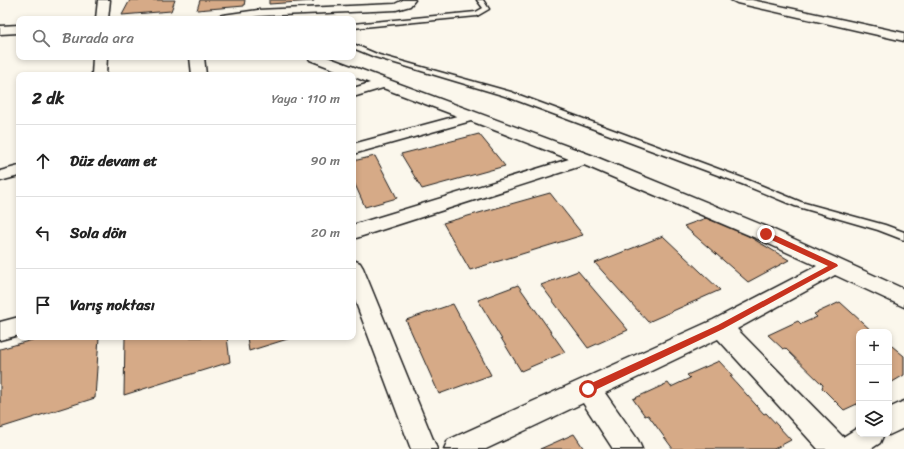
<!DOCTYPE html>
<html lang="tr">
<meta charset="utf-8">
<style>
:root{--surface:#fff;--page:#f2f2f2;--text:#222;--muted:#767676;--line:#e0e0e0}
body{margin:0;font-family:Sriracha,sans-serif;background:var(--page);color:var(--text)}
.controls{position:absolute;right:12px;bottom:12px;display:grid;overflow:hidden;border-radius:8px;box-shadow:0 2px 6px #0003}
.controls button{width:36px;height:36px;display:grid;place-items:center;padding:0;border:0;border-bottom:1px solid var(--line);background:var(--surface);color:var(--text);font:20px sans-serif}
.stop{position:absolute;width:12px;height:12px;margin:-9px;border:3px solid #c8321e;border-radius:50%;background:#fff}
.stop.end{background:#c8321e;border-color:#fff;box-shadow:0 1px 4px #0008}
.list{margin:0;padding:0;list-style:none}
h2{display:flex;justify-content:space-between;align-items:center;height:52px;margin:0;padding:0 16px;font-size:17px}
h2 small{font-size:13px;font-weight:400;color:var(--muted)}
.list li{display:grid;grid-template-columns:26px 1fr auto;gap:12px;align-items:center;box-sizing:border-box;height:72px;padding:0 16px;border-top:1px solid var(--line)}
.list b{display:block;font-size:15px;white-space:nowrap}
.list em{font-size:13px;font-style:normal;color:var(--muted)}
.icon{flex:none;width:22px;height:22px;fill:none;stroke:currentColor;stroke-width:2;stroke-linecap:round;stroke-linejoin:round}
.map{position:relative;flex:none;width:904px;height:449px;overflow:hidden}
.search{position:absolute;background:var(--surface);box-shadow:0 2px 6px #0003;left:16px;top:16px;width:340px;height:44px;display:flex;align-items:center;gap:10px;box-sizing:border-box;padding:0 14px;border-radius:8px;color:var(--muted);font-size:15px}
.panel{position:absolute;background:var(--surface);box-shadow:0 2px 6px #0003;left:16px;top:72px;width:340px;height:268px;border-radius:8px}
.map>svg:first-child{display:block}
.building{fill:#d6aa87;stroke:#1c1c1c}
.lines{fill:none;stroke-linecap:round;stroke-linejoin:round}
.service-casing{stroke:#1c1c1c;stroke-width:3}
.minor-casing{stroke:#1c1c1c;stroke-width:3}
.service{fill:#fbf7ec;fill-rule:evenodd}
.minor{fill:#fbf7ec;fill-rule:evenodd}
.route{fill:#c8321e}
</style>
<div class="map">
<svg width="904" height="449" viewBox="0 0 904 449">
<rect width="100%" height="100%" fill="#fbf7ec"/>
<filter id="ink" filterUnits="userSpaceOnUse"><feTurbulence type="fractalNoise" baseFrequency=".025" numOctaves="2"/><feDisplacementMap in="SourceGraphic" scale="8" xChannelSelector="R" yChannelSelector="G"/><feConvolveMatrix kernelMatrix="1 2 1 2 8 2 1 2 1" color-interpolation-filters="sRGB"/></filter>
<g filter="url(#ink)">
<path class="building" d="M130,0H175L171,11L122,15Z
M200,0H245L244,6L197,10Z
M269,0H314V1L269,4Z
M479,134L505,166L422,189L401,154Z
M375,156L397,198L365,207L353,180V161Z
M550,193L583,235L470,270L443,223Z
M706,218L740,231L789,260L748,282L684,226Z
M663,236L720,290L648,322L595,263Z
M578,271L628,330L588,348L541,285Z
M518,285L565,352L521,371L478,300Z
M840,302L873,332H859V403L844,410L822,388L823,385L785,348L783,349L768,335L798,321L801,324L817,317L814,314Z
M453,304L491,375L439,394L406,320Z
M43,337H99L95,398L0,428V349Z
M125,337H227L230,362L124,395Z
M247,337H294L249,351Z
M889,346H892L904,356V375L889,384Z
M719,361L733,376H730L764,414L766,413L791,440L774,449H673L648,415L645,416L633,399L668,383L671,387L690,378L687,375Z
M574,434L584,449H540Z"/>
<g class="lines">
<g class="service-casing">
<path id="service" d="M477,0H483L489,9L477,16L353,28V24L476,12L483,8Z
M353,44L379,55L511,92L748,180L801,202L885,225L904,232V240L878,230L795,206L742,184L505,96L375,57L353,48Z"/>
</g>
<g class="minor-casing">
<path id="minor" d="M98,0H110L108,19H96Z
M403,0H415L410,6L396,10L258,16L243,19H217L219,16L223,15L258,10L395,4Z
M731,0H752L904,33V41L737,3Z
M19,25V33L0,34V26Z
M93,57H107L106,75H92Z
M190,57H204L206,75H192Z
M308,57H327L591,155L772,229L904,289V307L835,275L737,329L843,437L859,427V434H884L880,443L871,449H818L718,339L605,393L638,440L642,449H613L583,403L486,449H444L448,440L713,320L817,266L758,239L584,165L353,239V225L569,159L471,121L353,154V144L457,116L383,88L353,97V88L370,83L310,60Z
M19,166V176L0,181V171Z
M353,260L360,263L363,268L437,449H411L353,295Z
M19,317V335L0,340V322Z
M904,401V428L889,435L886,434H889V408Z"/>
</g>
<use href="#service" class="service"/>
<use href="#minor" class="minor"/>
</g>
</g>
<path class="route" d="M763,232H768L837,264L838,266L723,329L591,392H585L584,389L585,386L718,325L828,266L763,236Z"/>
</svg>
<div class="controls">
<button>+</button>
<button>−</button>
<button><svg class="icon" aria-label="layers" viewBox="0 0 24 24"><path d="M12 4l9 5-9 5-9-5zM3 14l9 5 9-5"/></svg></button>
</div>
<div class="stop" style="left:588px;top:389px"></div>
<div class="stop end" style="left:766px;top:234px"></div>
<div class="search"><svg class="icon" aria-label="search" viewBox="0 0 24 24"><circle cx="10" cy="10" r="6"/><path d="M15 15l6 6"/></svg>Burada ara</div>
<section class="panel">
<h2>2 dk<small>Yaya · 110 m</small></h2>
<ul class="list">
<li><svg class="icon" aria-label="ahead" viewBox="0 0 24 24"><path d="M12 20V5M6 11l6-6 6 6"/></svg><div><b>Düz devam et</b></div><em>90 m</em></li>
<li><svg class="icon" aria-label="left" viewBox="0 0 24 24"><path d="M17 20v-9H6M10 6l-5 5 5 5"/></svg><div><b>Sola dön</b></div><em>20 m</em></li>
<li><svg class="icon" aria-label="arrive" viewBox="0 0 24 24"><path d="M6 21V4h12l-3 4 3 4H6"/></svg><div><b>Varış noktası</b></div></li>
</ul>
</section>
</div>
